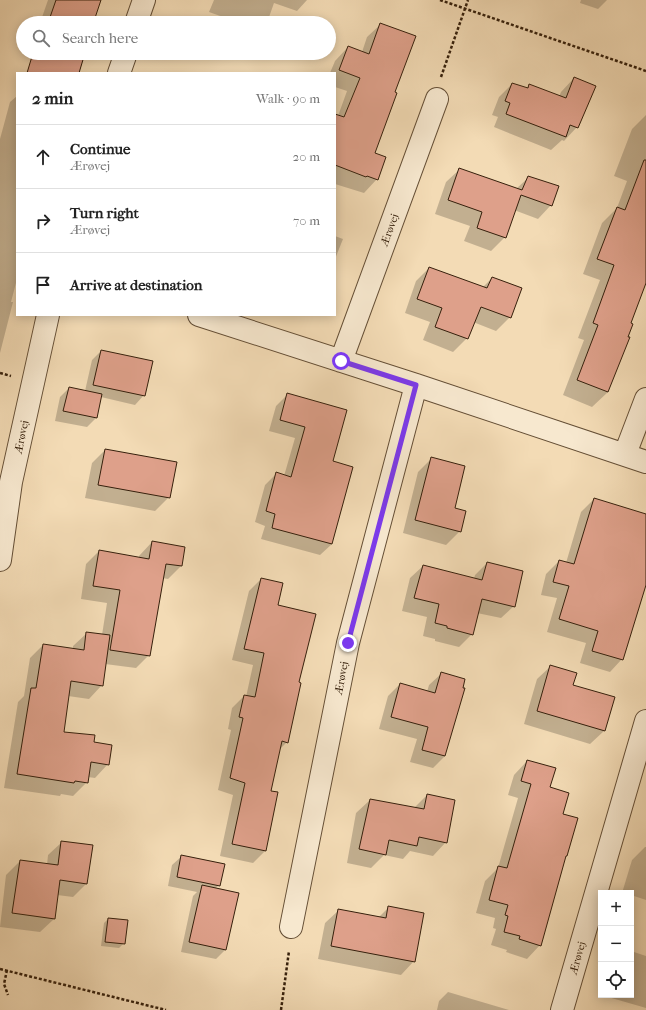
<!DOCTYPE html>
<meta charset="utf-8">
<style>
:root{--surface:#fff;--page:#f6f6f6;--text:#222;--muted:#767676;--line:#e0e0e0}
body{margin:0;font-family:"IM FELL French Canon",serif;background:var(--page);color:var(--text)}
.controls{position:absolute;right:12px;bottom:12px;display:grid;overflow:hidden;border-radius:0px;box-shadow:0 2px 10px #0003}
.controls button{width:36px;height:36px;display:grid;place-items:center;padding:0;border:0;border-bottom:1px solid var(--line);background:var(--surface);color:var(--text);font:20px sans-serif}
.stop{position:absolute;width:12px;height:12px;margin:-9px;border:3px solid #7c3aed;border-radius:50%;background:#fff}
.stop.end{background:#7c3aed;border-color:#fff;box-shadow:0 1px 4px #0008}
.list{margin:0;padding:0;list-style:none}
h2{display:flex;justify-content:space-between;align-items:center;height:52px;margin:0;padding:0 16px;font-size:17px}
h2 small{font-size:13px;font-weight:400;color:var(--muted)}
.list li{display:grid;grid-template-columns:26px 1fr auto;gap:12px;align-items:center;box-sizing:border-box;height:64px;padding:0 16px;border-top:1px solid var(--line)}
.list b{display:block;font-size:15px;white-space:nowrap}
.list p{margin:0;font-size:13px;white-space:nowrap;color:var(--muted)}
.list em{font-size:13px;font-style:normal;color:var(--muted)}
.icon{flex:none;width:22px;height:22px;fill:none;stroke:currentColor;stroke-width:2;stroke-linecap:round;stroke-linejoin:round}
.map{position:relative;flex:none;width:646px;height:1010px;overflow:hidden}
.search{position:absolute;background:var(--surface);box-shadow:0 2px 10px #0003;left:16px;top:16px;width:320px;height:44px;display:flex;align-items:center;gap:10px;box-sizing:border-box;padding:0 14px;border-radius:22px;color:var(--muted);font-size:15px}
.panel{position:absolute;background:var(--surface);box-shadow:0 2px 10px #0003;left:16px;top:72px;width:320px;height:244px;border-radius:0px}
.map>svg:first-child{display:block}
.shadow{fill:#0003}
.building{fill:#dea08a;stroke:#36200c}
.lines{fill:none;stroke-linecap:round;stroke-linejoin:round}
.minor-casing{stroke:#654f36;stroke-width:24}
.path{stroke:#36200c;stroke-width:2.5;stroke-dasharray:3 2;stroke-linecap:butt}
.minor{stroke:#f7e8cf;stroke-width:22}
.route{stroke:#7c3aed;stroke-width:5}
.labels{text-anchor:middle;stroke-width:4;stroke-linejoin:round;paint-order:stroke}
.street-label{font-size:11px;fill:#36200c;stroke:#f7e8cf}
</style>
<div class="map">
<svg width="646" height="1010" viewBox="0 0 646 1010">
<rect width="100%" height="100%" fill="#f3dbb5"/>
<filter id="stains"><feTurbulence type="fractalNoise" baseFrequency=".005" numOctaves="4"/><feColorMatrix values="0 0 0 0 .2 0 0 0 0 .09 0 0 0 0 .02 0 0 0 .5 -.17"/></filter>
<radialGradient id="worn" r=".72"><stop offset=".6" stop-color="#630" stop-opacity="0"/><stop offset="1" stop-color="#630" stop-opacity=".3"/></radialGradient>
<path class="shadow" d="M48,0H89L95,23H40Z
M214,0H307L297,11L274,3L268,20L265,23H240L209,12Z
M581,0H607L598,9L580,3Z
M381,24L374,154L377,179L364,193L335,184V115L338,116L347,91L335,87V73H330L335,61L348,47L362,52L367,37Z
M574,78L577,127L564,141L562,140L551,150L494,127L498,117L492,115L499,97L512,84L526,89L530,85L559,97L561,92Z
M17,96V271L16,276L17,279L11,302H13L0,353V139L10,102Z
M646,115V280L630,324L627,337L628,338L608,392L592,407L563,395L584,340L578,338L600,280L583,274L602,223L617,208L627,181L614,176L632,129Z
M460,169L516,189L529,177L551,205L538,219L514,210L505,237L491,251L464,241L470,226L435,214L446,182Z
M335,236L343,239L335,259Z
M429,268L482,288L492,278L510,317L496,331L473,322L467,338L453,352L423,340L430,322L405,313L416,281Z
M101,351L144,395L135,405L101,397L96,418L87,427L55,421L60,397L69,388L85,391L92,360Z
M288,394L331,462L332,544L320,555L261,539L265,526L255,522L265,485L276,474L284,476L295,438L269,431L276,406Z
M105,450L169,497L155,511L85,498L92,463Z
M432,458L453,508L460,531L446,545L403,533L418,472Z
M594,499L646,515V580L622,659L610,672L580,663L586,643L547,632L557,598L541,595L546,574L559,561L566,563L581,512Z
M152,542L184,547L181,566L168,579L162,578L149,655L136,668L105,664L102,685L89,699L68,696L63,732L93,743L108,764L95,778L88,777L87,782L73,796L61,794L60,796L4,788L18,702L24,696L30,658L43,645L73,649V646L87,633L102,635L107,603L81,599L86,564L99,551L139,558V556Z
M487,563L514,606L501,618L477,613L472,634L459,647L435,641V639L423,636L427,617L402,611L410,578L423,566L474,579L475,575Z
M261,579L277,606L298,683L287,742L279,750L270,792L277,793L265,851L253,863L220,856L233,795L218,790L231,730L228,729L232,708L244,696L246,697L253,665L232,660L249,591Z
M551,666L572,686L613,698L604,731L590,744L524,724L537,679Z
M441,674L445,756L433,768L410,762L417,739L379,729L388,696L400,684L427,692L429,685Z
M527,761L549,788L562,814L540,945L527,959L506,952L507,950L491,945L496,929L493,928L495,918L476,913L485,881L498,868L518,798L508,795L514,775Z
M427,795L446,842L433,856L410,851L403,859L384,855L371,868L347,863L356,813L370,800L414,808Z
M62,842L86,884L73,897L57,895L54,919L40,932L0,927L6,875L20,861L47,865L48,855Z
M645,847H646V900L631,895V893H622L632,860Z
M182,856L219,885L215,889L237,894L225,950L216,959L181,952L193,896L197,892L168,886L172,865Z
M388,908L414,961L401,975L318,959L325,923L339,910L378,918Z
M108,919L124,943L119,948L101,946L104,923Z
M631,951L646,956V1008L608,997V995H631Z
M448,992L509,1010H437L439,1001Z"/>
<path class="building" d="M56,0H101L95,18H97L96,23H48Z
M380,23L416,36L395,92L397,93L375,153L386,157L378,180L367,176L366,177L335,165V114L344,117L360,78L339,70L348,46L369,54Z
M33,53H85L79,73H27Z
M574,77L596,86L578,128L570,125L566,137L506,114L510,103L505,101L512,83L528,88L529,84L566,98Z
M644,160H646V283L631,323L633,324L628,337H630L608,392L577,380L598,325L593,323L614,265L597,259L617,207L625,210Z
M459,168L522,190L528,176L559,186L552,206L521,195L506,238L477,228L482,212L448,200Z
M429,267L487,288L492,277L522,288L511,318L481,307L468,339L435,327L442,308L417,299Z
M101,350L153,361L145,396L93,385Z
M69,387L102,394L97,418L63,411Z
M287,393L347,410L333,461L353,467L332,544L272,528L275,514L266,511L276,472L291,477L305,427L280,420Z
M105,449L177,462L170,498L98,485Z
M431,457L465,466L455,508L466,511L461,532L415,520Z
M594,498L646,514V585L623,660L592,651L598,631L559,619L569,586L553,582L559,560L574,564Z
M152,541L185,547L182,566L166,564L150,656L110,650L120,590L93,586L99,550L149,559Z
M487,562L523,571L515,607L482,599L473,635L447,628V626L435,623L439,604L414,598L423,565L482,580Z
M261,578L283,583L278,605L316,614L299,682L301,683L288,743L282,741L271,791L278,792L266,851L232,844L245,783L230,778L243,718L239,717L244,695L255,697L264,653L244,649Z
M86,632L110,635L103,686L71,681L64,732L95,735L94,742L112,745L109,765L91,762L88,783L75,781L74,783L17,774L31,688H36L43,644L84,650Z
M550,665L577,673L573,685L615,697L605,731L537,711Z
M441,672L465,679L463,688H465L445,756L422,750L428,727L391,717L400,683L435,693Z
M527,760L556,768L550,787L569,793L563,814L578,818L567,856H566L541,946L519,939L520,936L504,932L508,916L505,915L508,905L489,900L498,866L507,868L531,784L521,781Z
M427,794L455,800L447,843L419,837L417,846L389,840L386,855L359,849L370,799L424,809Z
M61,841L93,845L87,884L60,880L55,919L12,913L20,860L58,865Z
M181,855L225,864L220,886L177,877Z
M202,885L239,893L226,950L189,942Z
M388,906L424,913L415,962L331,946L338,909L386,918Z
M108,918L128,920L125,944L105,942Z"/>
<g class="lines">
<g class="minor-casing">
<path id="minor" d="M136,23L144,0
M119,73L126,53
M199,315L416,385L646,462
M341,361L437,99
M625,454L646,399
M0,560L11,482L48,315
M291,927L348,643L416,385
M562,1010L646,721"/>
</g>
<path class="path" d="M440,0L646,71
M441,77L468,0
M0,373L11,376
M0,969L166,1010
M7,970L4,984L8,995
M281,1010L289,951"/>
<use href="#minor" class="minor"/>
</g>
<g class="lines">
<path class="route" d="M341,361L416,385L348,643"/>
</g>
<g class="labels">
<g class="street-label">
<text transform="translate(389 230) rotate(-70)" y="4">Ærøvej</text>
<text transform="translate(21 437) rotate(-78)" y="4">Ærøvej</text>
<text transform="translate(341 678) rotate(-79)" y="4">Ærøvej</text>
<text transform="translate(577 958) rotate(-74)" y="4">Ærøvej</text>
</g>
</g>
<rect width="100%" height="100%" filter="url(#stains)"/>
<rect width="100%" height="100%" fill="url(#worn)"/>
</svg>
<div class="controls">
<button>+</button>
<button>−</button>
<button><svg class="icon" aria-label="locate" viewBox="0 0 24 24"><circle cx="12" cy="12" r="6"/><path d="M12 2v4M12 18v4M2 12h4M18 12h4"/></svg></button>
</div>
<div class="stop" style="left:341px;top:361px"></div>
<div class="stop end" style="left:348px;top:643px"></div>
<div class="search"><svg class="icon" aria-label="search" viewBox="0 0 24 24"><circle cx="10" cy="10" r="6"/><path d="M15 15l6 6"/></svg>Search here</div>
<section class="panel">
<h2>2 min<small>Walk · 90 m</small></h2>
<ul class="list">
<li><svg class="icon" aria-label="ahead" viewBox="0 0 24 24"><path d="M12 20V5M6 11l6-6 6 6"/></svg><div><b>Continue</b><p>Ærøvej</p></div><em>20 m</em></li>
<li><svg class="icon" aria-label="right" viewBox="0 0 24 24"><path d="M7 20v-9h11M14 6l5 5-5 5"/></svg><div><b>Turn right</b><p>Ærøvej</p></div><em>70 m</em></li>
<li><svg class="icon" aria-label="arrive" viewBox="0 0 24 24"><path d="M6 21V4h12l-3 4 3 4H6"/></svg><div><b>Arrive at destination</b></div></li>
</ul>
</section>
</div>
